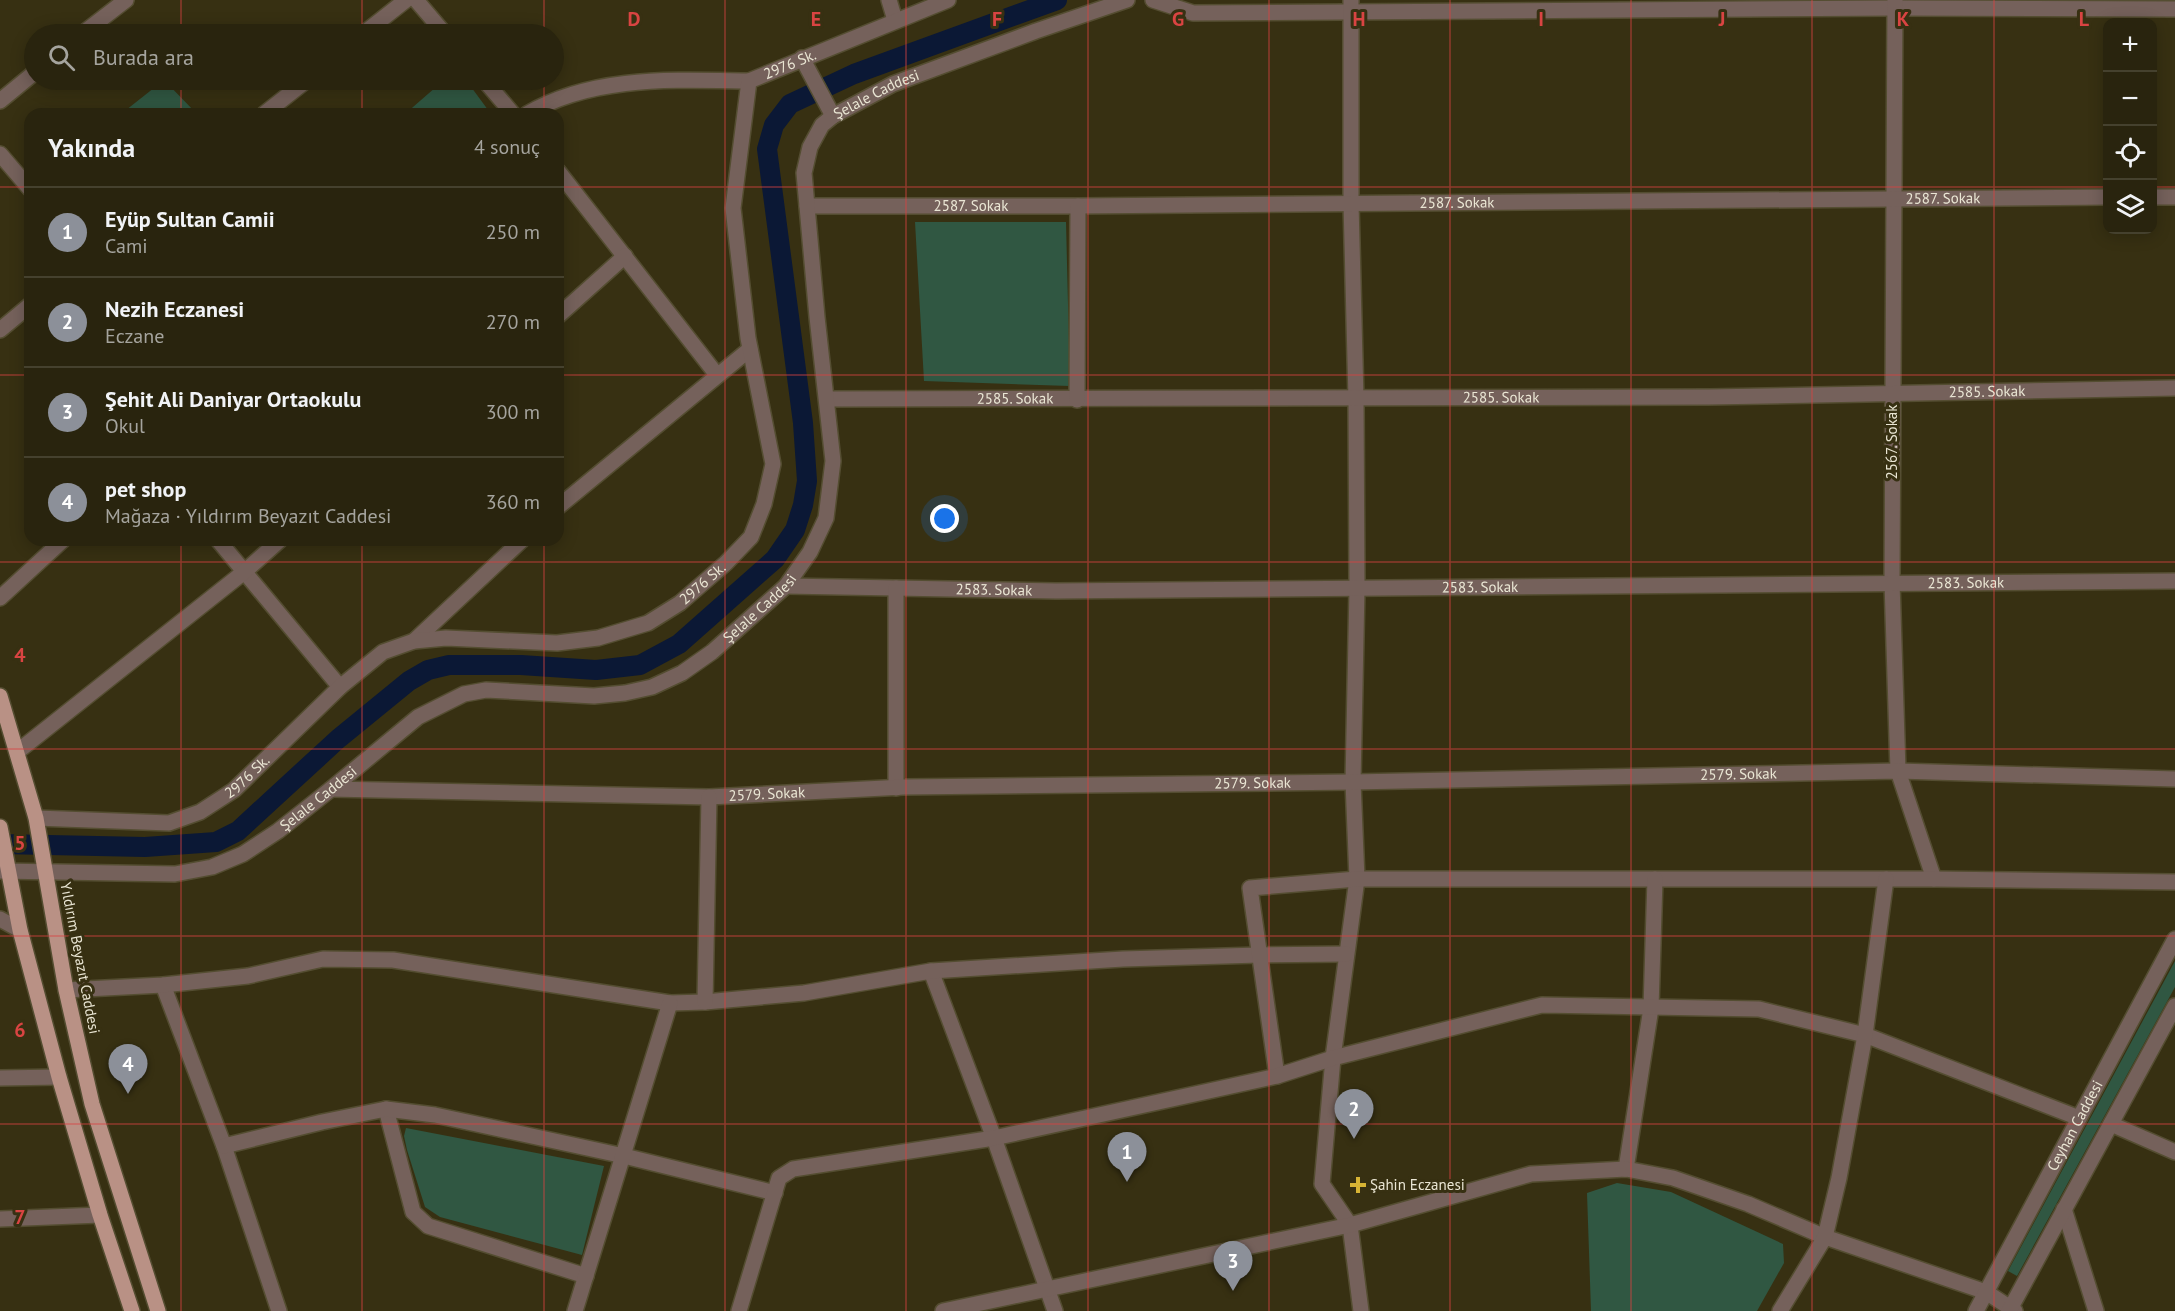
<!DOCTYPE html>
<html lang="tr">
<meta charset="utf-8">
<style>
:root{--surface:#29240e;--page:#35301c;--text:#f1f3f6;--muted:#a5a49e;--line:#45412e;--accent:#8c9099}
body{margin:0;font-family:"PT Sans",sans-serif;background:var(--page);color:var(--text)}
.controls{position:absolute;right:18px;top:18px;display:grid;overflow:hidden;border-radius:12px;box-shadow:0 3px 15px #0003}
.controls button{width:54px;height:54px;display:grid;place-items:center;padding:0;border:0;border-bottom:2px solid var(--line);background:var(--surface);color:var(--text);font:30px sans-serif}
.you{position:absolute;left:945px;top:519px;width:21px;height:21px;margin:-15px;border:4px solid #fff;border-radius:50%;background:#1a73e8;box-shadow:0 0 0 9px #1a73e833}
.badge{display:grid;place-items:center;width:39px;height:39px;border-radius:50%;background:var(--accent);color:#fff;font-size:20px;font-weight:700}
.pin{position:absolute;translate:-50% -50px;filter:drop-shadow(0 2px 3px #0008)}
.pin::after{content:'';position:absolute;top:32px;width:21px;height:18px;background:inherit;clip-path:polygon(0 0,100% 0,50% 100%)}
.list{margin:0;padding:0;list-style:none}
h2{display:flex;justify-content:space-between;align-items:center;height:78px;margin:0;padding:0 24px;font-size:26px}
h2 small{font-size:20px;font-weight:400;color:var(--muted)}
.list li{display:grid;grid-template-columns:39px 1fr auto;gap:18px;align-items:center;box-sizing:border-box;height:90px;padding:0 24px;border-top:2px solid var(--line)}
.list b{display:block;font-size:22px;white-space:nowrap}
.list p{margin:0;font-size:20px;white-space:nowrap;color:var(--muted)}
.list em{font-size:20px;font-style:normal;color:var(--muted)}
.icon{flex:none;width:33px;height:33px;fill:none;stroke:currentColor;stroke-width:2;stroke-linecap:round;stroke-linejoin:round}
.map{position:relative;flex:none;width:2175px;height:1311px;overflow:hidden}
.search{position:absolute;background:var(--surface);box-shadow:0 3px 15px #0003;left:24px;top:24px;width:540px;height:66px;display:flex;align-items:center;gap:15px;box-sizing:border-box;padding:0 21px;border-radius:33px;color:var(--muted);font-size:22px}
.panel{position:absolute;background:var(--surface);box-shadow:0 3px 15px #0003;left:24px;top:108px;width:540px;height:438px;border-radius:18px}
.map>svg:first-child{display:block}
.green{fill:#305742}
.lines{fill:none;stroke-linecap:round;stroke-linejoin:round}
.canal{stroke:#0b1835;stroke-width:20}
.minor-casing{stroke:#544d31;stroke-width:18}
.tertiary-casing{stroke:#544d31;stroke-width:18}
.primary-casing{stroke:#544d31;stroke-width:18}
.minor{stroke:#75615b;stroke-width:15}
.tertiary{stroke:#75615b;stroke-width:15}
.primary{stroke:#b99185;stroke-width:15}
.grid{fill:none;stroke:#d94442;stroke-width:1.5;stroke-opacity:0.55}
.poi-dot{fill:#d7b434;stroke:#373012;stroke-width:2}
.labels{text-anchor:middle;stroke-width:6;stroke-linejoin:round;paint-order:stroke}
.street-label{font-size:15px;fill:#eae6d4;stroke:#373012}
.poi-label{font-size:15px;fill:#eae6d4;stroke:#373012;text-anchor:start}
.grid-label{font-size:20px;text-anchor:middle;font-weight:bold;fill:#d94442;stroke:#373012;stroke-width:6;stroke-linejoin:round;paint-order:stroke}
</style>
<div class="map">
<svg width="2175" height="1311" viewBox="0 0 2175 1311">
<rect width="100%" height="100%" fill="#373012"/>
<path class="green" d="M164,80L197,114H121Z
M444,80H466L491,114H405Z
M915,222H1066L1070,386L924,381Z
M2175,961V987L2017,1276L2008,1271Z
M406,1128L604,1166L582,1255L440,1217L425,1207L407,1150L404,1136Z
M1617,1183L1671,1192L1783,1244L1784,1263L1757,1311H1591L1587,1193Z"/>
<g class="lines">
<path class="canal" d="M0,844L145,847L216,842L238,831L338,739L409,681L428,670L449,665H521L596,670L640,665L679,644L775,559L795,530L803,505L807,481L803,423L767,149L774,125L790,104L854,74L1057,0"/>
<g class="minor-casing">
<g id="minor">
<path d="M416,0L445,34"/>
<path d="M889,0L895,20"/>
<path d="M1153,0L1193,13L1895,8L2175,9"/>
<path d="M1351,0V203L1356,399L1357,588L1353,782L1357,879L1333,1058L1322,1184L1350,1225L1361,1311"/>
<path d="M1895,0L1892,582L1898,771L1934,879"/>
<path d="M82,34L126,0"/>
<path d="M363,34L406,0"/>
<path d="M802,58L833,116"/>
<path d="M484,80L513,114"/>
<path d="M0,101L34,73"/>
<path d="M264,114L307,80"/>
<path d="M527,114C593,75 674,80 749,81"/>
<path d="M0,154L30,189"/>
<path d="M558,171L717,375"/>
<path d="M2152,197H2175"/>
<path id="s1" d="M807,206H1078L2108,197"/>
<path d="M558,316L625,256"/>
<path d="M0,330L30,305"/>
<path id="s2" d="M827,399L1709,397L2175,388"/>
<path d="M1077,400L1078,206"/>
<path d="M558,507L750,349"/>
<path d="M218,540L340,687"/>
<path id="s3" d="M786,586L1056,591L2175,581"/>
<path d="M896,588V788"/>
<path d="M0,598L63,540"/>
<path d="M414,641L522,540"/>
<path d="M17,752L244,572L280,540"/>
<path id="s4" d="M331,789L709,797L904,787L1353,782L1898,771L2175,779"/>
<path id="s5" d="M36,818L169,823L200,812L234,790L340,687L383,652L414,641L446,638L557,643L598,638L648,623L680,603L726,563L751,537L764,504L773,464L748,338L733,208L749,81L948,0"/>
<path d="M0,919L20,930"/>
<path d="M931,971L994,1138L1055,1311"/>
<path d="M163,985L224,1146L279,1311"/>
<path d="M66,990L163,985L248,976L323,959L393,960L670,1003L705,1002L804,993L931,971L1123,959L1259,955L1346,954"/>
<path d="M705,1002L709,797"/>
<path d="M1277,1076L1250,888L1357,879H1934L2175,882"/>
<path d="M0,1078L59,1077"/>
<path d="M386,1109L413,1212L428,1226L586,1276"/>
<path d="M2111,1124L2175,1152"/>
<path d="M224,1146L322,1122L386,1109L435,1115L624,1156L775,1193"/>
<path d="M1626,1169L1651,1008L1655,879"/>
<path d="M2064,1209L2096,1311"/>
<path d="M0,1219L100,1215"/>
<path d="M575,1311L670,1003"/>
<path d="M739,1311L779,1178L793,1169L994,1138L1277,1076L1333,1058L1542,1005L1759,1009L1865,1035L2079,1118"/>
<path d="M943,1311L1350,1225L1531,1174L1626,1169L1673,1178L1748,1204L1825,1237L1986,1292L2015,1311"/>
<path d="M1780,1311L1825,1237L1839,1178L1865,1035L1886,879"/>
</g>
</g>
<g class="tertiary-casing">
<g id="tertiary">
<path id="s6" d="M0,871L175,874L212,867L243,854L278,831L331,789L418,717L464,694L486,690L594,696L625,693L652,687L682,673L712,652L786,586L810,552L826,518L833,461L817,317L804,173L810,147L822,125L833,116L893,84L1036,31L1127,0"/>
<path id="s7" d="M1976,1311L2175,939"/>
<path d="M2009,1311L2175,1006"/>
</g>
</g>
<g class="primary-casing">
<path id="primary" d="M0,696L36,818L66,990L92,1104L158,1311
M0,827L20,930L59,1077L100,1215L132,1311"/>
</g>
<use href="#minor" class="minor"/>
<use href="#tertiary" class="tertiary"/>
<use href="#primary" class="primary"/>
</g>
<path class="grid" d="M181,0V34M362,0V34M544,0V34M725,0V1311M906,0V1311M1088,0V1311M1269,0V1311M1450,0V1311M1631,0V1311M1812,0V1311M1994,0V1311M181,80V114M362,80V114M544,80V114M0,187H30M558,187H2108M2152,187H2175M0,375H30M558,375H2175M181,540V1311M362,540V1311M544,540V1311M0,562H2175M0,749H2175M0,936H2175M0,1124H2175"/>
<path class="poi-dot" d="M1355 1176h6v6h6v6h-6v6h-6v-6h-6v-6h6z"/>
<g class="labels">
<g class="street-label">
<text dy="5" stroke="none"><textPath href="#s5" startOffset="1322">2976 Sk.</textPath></text>
<text dy="5" stroke="none"><textPath href="#s6" startOffset="1419">Şelale Caddesi</textPath></text>
<text dy="5" stroke="none"><textPath href="#s1" startOffset="1136">2587. Sokak</textPath></text>
<text dy="5" stroke="none"><textPath href="#s1" startOffset="650">2587. Sokak</textPath></text>
<text dy="5" stroke="none"><textPath href="#s1" startOffset="164">2587. Sokak</textPath></text>
<text dy="5" stroke="none"><textPath href="#s2" startOffset="1160">2585. Sokak</textPath></text>
<text dy="5" stroke="none"><textPath href="#s2" startOffset="674">2585. Sokak</textPath></text>
<text dy="5" stroke="none"><textPath href="#s2" startOffset="188">2585. Sokak</textPath></text>
<text transform="translate(1892 442) rotate(-90)" y="5">2567. Sokak</text>
<text dy="5" stroke="none"><textPath href="#s3" startOffset="1180">2583. Sokak</textPath></text>
<text dy="5" stroke="none"><textPath href="#s5" startOffset="747">2976 Sk.</textPath></text>
<text dy="5" stroke="none"><textPath href="#s3" startOffset="694">2583. Sokak</textPath></text>
<text dy="5" stroke="none"><textPath href="#s3" startOffset="208">2583. Sokak</textPath></text>
<text dy="5" stroke="none"><textPath href="#s6" startOffset="844">Şelale Caddesi</textPath></text>
<text dy="5" stroke="none"><textPath href="#s4" startOffset="1408">2579. Sokak</textPath></text>
<text dy="5" stroke="none"><textPath href="#s5" startOffset="225">2976 Sk.</textPath></text>
<text dy="5" stroke="none"><textPath href="#s4" startOffset="922">2579. Sokak</textPath></text>
<text dy="5" stroke="none"><textPath href="#s4" startOffset="436">2579. Sokak</textPath></text>
<text dy="5" stroke="none"><textPath href="#s6" startOffset="340">Şelale Caddesi</textPath></text>
<text transform="translate(80 958) rotate(79)" y="5">Yıldırım Beyazıt Caddesi</text>
<text dy="5" stroke="none"><textPath href="#s7" startOffset="210">Ceyhan Caddesi</textPath></text>
</g>
<g class="poi-label">
<text x="1370" y="1190">Şahin Eczanesi</text>
</g>
</g>
<g class="grid-label">
<text x="634" y="26">D</text>
<text x="816" y="26">E</text>
<text x="997" y="26">F</text>
<text x="1178" y="26">G</text>
<text x="1359" y="26">H</text>
<text x="1541" y="26">I</text>
<text x="1722" y="26">J</text>
<text x="1903" y="26">K</text>
<text x="2084" y="26">L</text>
<text x="20" y="662">4</text>
<text x="20" y="850">5</text>
<text x="20" y="1037">6</text>
<text x="20" y="1224">7</text>
</g>
</svg>
<div class="controls">
<button>+</button>
<button>−</button>
<button><svg class="icon" aria-label="locate" viewBox="0 0 24 24"><circle cx="12" cy="12" r="6"/><path d="M12 2v4M12 18v4M2 12h4M18 12h4"/></svg></button>
<button><svg class="icon" aria-label="layers" viewBox="0 0 24 24"><path d="M12 4l9 5-9 5-9-5zM3 14l9 5 9-5"/></svg></button>
</div>
<div class="you"></div>
<div class="pin badge" style="left:1127px;top:1182px">1</div>
<div class="pin badge" style="left:1354px;top:1139px">2</div>
<div class="pin badge" style="left:1233px;top:1291px">3</div>
<div class="pin badge" style="left:128px;top:1094px">4</div>
<div class="search"><svg class="icon" aria-label="search" viewBox="0 0 24 24"><circle cx="10" cy="10" r="6"/><path d="M15 15l6 6"/></svg>Burada ara</div>
<section class="panel">
<h2>Yakında<small>4 sonuç</small></h2>
<ul class="list">
<li><span class="badge">1</span><div><b>Eyüp Sultan Camii</b><p>Cami</p></div><em>250 m</em></li>
<li><span class="badge">2</span><div><b>Nezih Eczanesi</b><p>Eczane</p></div><em>270 m</em></li>
<li><span class="badge">3</span><div><b>Şehit Ali Daniyar Ortaokulu</b><p>Okul</p></div><em>300 m</em></li>
<li><span class="badge">4</span><div><b>pet shop</b><p>Mağaza · Yıldırım Beyazıt Caddesi</p></div><em>360 m</em></li>
</ul>
</section>
</div>
